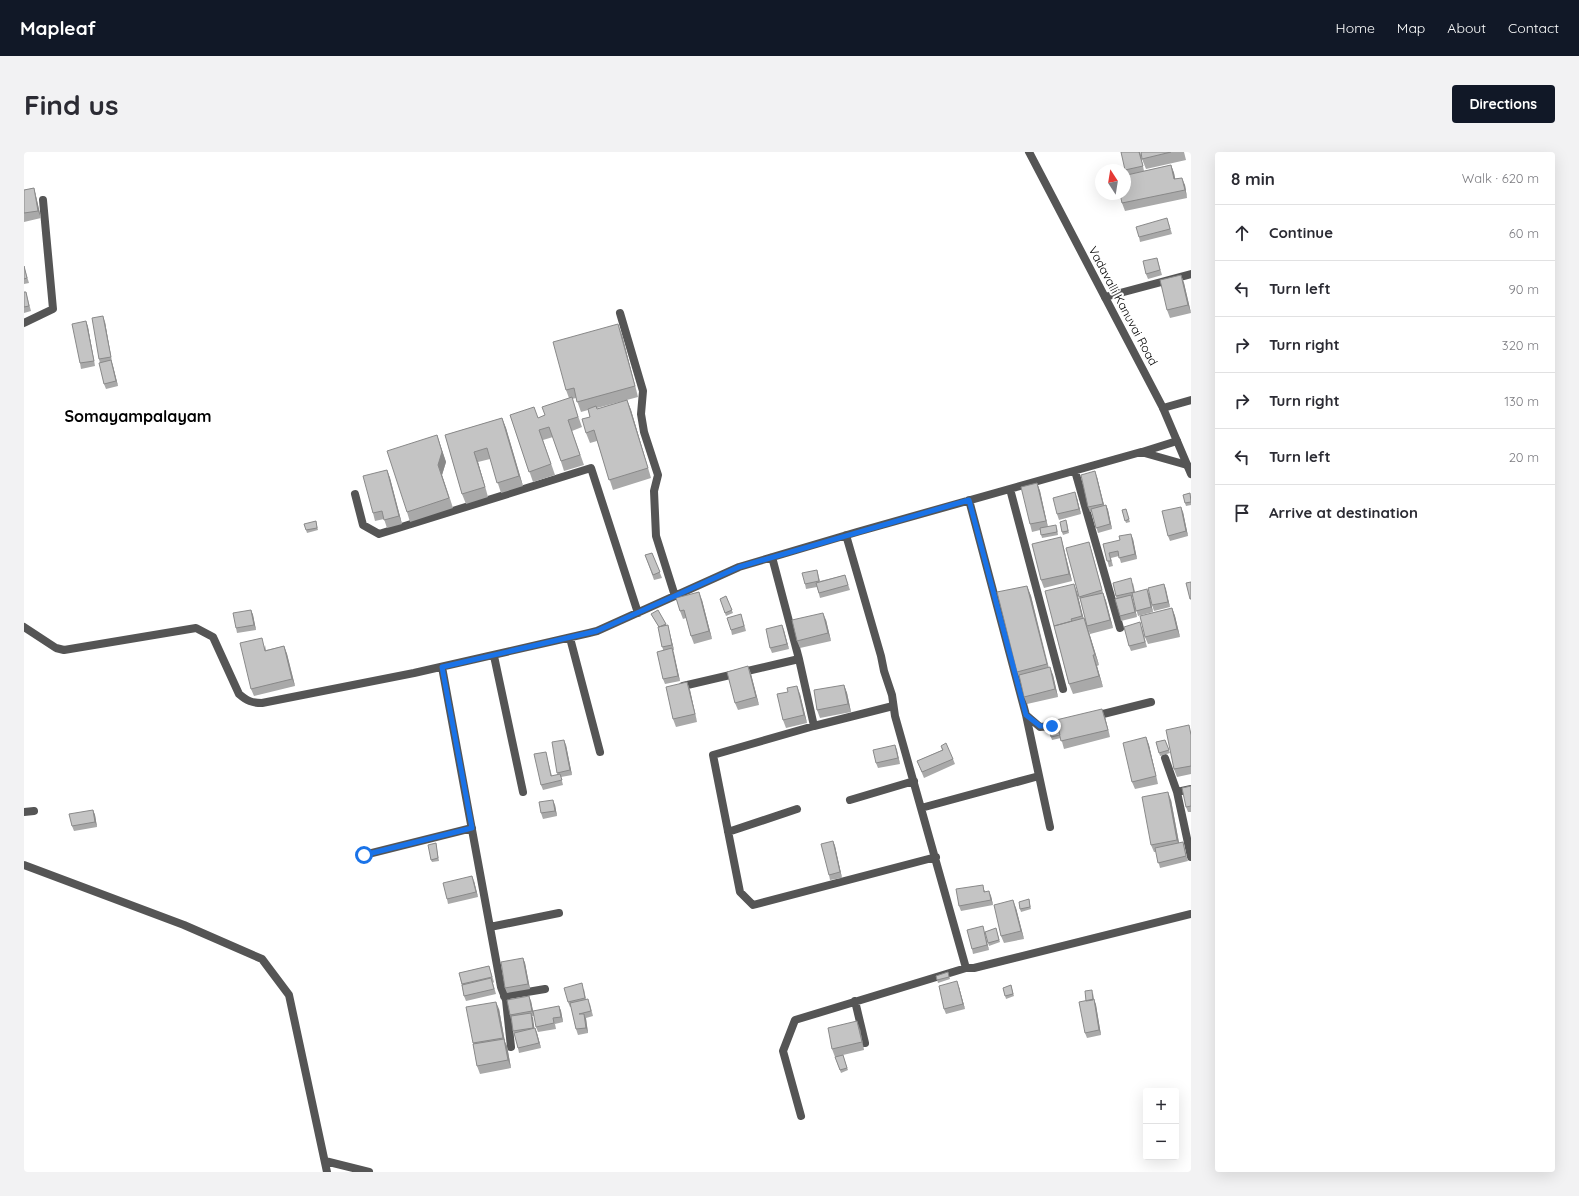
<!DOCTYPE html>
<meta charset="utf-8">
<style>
:root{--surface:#fff;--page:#f2f2f3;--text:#2b2b33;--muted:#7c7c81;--line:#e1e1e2;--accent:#111827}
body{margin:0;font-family:Quicksand,sans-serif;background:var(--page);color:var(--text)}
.controls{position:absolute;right:12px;bottom:12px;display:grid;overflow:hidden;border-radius:4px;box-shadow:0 4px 16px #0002}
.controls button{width:36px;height:36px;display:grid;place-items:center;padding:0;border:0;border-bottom:1px solid var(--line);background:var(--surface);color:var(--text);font:20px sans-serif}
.compass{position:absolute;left:1071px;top:12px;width:36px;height:36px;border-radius:50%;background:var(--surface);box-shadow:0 4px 16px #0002;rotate:348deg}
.stop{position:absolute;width:12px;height:12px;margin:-9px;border:3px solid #1a73e8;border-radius:50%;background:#fff}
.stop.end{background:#1a73e8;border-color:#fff;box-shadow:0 1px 4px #0008}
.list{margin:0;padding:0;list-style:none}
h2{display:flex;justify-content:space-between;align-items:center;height:52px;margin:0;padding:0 16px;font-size:17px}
h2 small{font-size:13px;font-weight:400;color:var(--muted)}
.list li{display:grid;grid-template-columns:26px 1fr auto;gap:12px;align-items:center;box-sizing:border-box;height:56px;padding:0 16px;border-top:1px solid var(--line)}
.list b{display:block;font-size:15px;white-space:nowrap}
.list em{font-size:13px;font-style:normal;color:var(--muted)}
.icon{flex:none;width:22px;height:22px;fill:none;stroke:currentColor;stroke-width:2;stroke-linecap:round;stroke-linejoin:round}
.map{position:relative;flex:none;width:1167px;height:1020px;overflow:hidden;border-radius:4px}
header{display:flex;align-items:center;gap:24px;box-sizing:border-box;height:56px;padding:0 20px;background:var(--accent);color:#fff}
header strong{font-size:19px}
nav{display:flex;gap:22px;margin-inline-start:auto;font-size:14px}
.intro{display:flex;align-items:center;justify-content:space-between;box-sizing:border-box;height:96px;padding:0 24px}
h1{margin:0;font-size:28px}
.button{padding:10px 18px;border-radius:4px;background:var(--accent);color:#fff;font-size:14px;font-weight:700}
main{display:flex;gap:24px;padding:0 24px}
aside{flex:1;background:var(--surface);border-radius:4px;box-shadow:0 4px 16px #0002}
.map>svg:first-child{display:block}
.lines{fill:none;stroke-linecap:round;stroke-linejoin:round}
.minor{stroke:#555;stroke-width:8}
.tertiary{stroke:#555;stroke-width:8}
.wall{fill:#a9a9a9}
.shaded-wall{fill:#898989}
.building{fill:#c4c4c4;stroke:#898989}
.route{stroke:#1a73e8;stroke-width:5}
.labels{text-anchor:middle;stroke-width:4;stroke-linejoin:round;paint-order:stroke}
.street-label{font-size:12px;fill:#000;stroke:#fff}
.district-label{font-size:16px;font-weight:bold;fill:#000;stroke:#fff}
</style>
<header>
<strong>Mapleaf</strong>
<nav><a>Home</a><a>Map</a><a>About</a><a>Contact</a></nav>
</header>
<div class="intro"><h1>Find us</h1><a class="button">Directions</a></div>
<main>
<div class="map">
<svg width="1167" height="1020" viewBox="0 0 1167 1020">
<rect width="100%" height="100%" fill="#fff"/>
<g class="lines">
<path class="minor" d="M1081,145L1167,122
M596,161L619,239L617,262L620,280L634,323L630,339L632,384L651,444
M0,171L29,157L19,48
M1139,256L1167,248
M1118,300L1153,289
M1051,319L1096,476
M986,337L1039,537
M331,342L339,373L355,382L567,316L614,461
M945,348L1002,563L1016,575L1028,574L1044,570
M822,383L857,504L860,519L868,543L871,564L942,816
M748,405L775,507L790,574
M0,475L32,496L40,498L172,476L189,485L215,542C223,549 228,551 238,551L390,521L565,481L573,479L715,415L833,380L1117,300L1163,313
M546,486L576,600
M470,504L499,640
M418,515L477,835L482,848L487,895
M659,534L775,507
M869,554L790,574L689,603L716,740L729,753L912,705
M1002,563L1026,675
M1071,564L1127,550
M1141,606L1153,640
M1167,637L1153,640L1167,705
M826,648L890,629
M897,656L1015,624
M0,660L10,659
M704,680L773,657
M340,703L448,676
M0,713L160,773L238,807L265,843L303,1020
M466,775L535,761
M480,844L521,837
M831,849L841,891
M777,964L759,899L771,868L942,816H950L1167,762
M301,1009L345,1020"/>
<path class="tertiary" d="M1005,0L1139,256L1167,322"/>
</g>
<path class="wall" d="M1097,0H1116L1120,19L1147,13L1150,21L1151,27L1161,33L1163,46L1101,59L1098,51L1102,19Z
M1117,0H1160L1162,8L1122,17L1118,7Z
M10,36L12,44L17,66L0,70V38Z
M1145,72L1148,82L1116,90L1115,85Z
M1133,106L1138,123L1124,127L1122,122Z
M0,114L5,131L0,132Z
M1157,123L1160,131L1167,161L1146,166L1143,158Z
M0,140H2L7,159L0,161Z
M62,169L64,175L71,214L57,217L56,211Z
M81,170L88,210L94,234L82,237L80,232L76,211L75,207Z
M598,183L614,245L573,256V257L603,248L607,258L627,326L589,338L573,289L566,291L562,281L566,265L564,258L557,260L552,246L548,247L558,275L548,279L560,313L540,319L529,285L519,288L531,323L509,330L486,263L514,266L521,263L545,246L542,238Z
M478,266L482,276L499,334L477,341L466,307L454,310L464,345L442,352L438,342L421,283Z
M413,283L422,310L418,323L429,356L386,370L383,360Z
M363,318L366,326L378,372L363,376L360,367L351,369L349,361Z
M1073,325L1080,353H1082L1084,358L1088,377L1074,381L1068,360H1066L1064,355Z
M1013,331L1016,339L1024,375L1033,376L1034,383L1018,386L1016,378L1008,380L1006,372Z
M1166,341L1167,345V353L1162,354L1161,351Z
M1053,346L1057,362L1035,368L1033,362Z
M1102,357L1106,370L1102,371L1098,358Z
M1159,360L1164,384L1146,389L1144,384Z
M292,369L294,378L283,381L282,378Z
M1043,371L1045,381L1039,383L1038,380Z
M1037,385L1048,429L1020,436L1017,428Z
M1109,387L1113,407L1097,411L1095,404L1087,406L1089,414L1085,415L1079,392Z
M1067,397L1079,441L1082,449L1089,476L1066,482L1063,474L1058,452L1055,445Z
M628,401L638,426L630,428L621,403Z
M793,418L796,429L821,423L826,438L796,446L793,435L782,437L781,432Z
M1109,431L1111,440L1125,442L1129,460L1114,464L1109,445L1108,446L1113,465L1097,469L1092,444Z
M1140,432L1146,455L1130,459L1128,453Z
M1003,434L1007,444L1025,516L1029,523L1034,545L1003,552L1000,545L996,527L993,520Z
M1053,440L1059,466H1060L1064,477L1075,513L1073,514L1079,535L1049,542L1045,532L1032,482L1030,474Z
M702,444L709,461L702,464L696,447Z
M678,448L688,487L670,492L667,484L662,466L659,467L656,459Z
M1148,456L1151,464L1156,485L1124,492L1121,485Z
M227,458L229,463L232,478L213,481L212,476Z
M627,462L642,472L645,478L650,498L649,499L656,529L641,532L639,527V498L635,475Z
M719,468L722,479L708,483L707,478Z
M802,468L807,489L776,496L773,489Z
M758,473L765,497L748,501L746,496Z
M1118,476L1123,495L1107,499L1105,494Z
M241,493L242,498L260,494L263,502L271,534L230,544L227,537Z
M724,514L727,522L735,553L714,558L711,551Z
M663,530L666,538L673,570L652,575L649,567Z
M820,533L823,541L827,560L796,566L793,558Z
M776,542L783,571L762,576L759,568Z
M1081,565L1086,585L1040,597L1037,586L1028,588L1027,585L1034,576Z
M1167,578V622L1153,625L1150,617Z
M1122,585L1125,593L1134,632L1111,637L1108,630Z
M1141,588L1146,601L1136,604L1132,590Z
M542,593L548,623L537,625L539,633L519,638L517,633L523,605L528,624L534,623L533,621Z
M871,593L876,612L854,616L852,611Z
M917,594L929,607L931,612L900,626L893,609L918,598Z
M1167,634V660H1164L1162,655Z
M1147,648L1155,691L1159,690L1164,709L1136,716L1132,700H1130L1127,693Z
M531,653L533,664L519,667L517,661Z
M69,658L71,663L73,675L50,679L48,674Z
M809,689L811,694L818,726L806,728L805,723Z
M412,691L415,709L408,710L407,708Z
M450,729L454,745L424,752L423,747Z
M961,738V740L967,744L969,753L937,759L935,754Z
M1005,747L1007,757L997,760L996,757Z
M992,756L1000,787L980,791L977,784Z
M972,776L976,790L965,794L961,780Z
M960,779L965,798L949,802L948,797Z
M499,806L501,811L506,837L483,841L481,836Z
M465,814L470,830L469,831L472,842L442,849L440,844L435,821Z
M924,820L926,827L914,831L912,824Z
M987,833L990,844L982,847L979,836Z
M935,835L941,857L922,862L920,857Z
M560,837L562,847L566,852L569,864L562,866L564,881L554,883L552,877L547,855H546L544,850Z
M1069,841L1070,847L1072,853L1077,883L1063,886L1061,881Z
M507,849L510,864H508L510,876H511L513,881L517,896L495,901L494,896L486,863Z
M535,854L537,859L539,870L531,872L532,877L514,880L512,875Z
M475,857L481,890L483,894L487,916L456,922L453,914L449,891Z
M836,877L840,898L819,903L824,918L817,921L811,905L816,903L811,905L808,897Z"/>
<path class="shaded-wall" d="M1115,0H1116L1120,19L1119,14Z
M1147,13L1150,21L1153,35L1150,27Z
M1158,26L1161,33L1163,46Z
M10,36L12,44L17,66L14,59Z
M1157,123L1160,131L1167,161L1164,153Z
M79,164L81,170L88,210L87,205Z
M62,169L64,175L71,214Z
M594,172L598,183L614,245L611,234Z
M87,208L89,214L94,234L92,229Z
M603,248L607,258L627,326L624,316Z
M478,266L482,276L499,334L495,324Z
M413,283L422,310L418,323L429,356L414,313Z
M450,300L454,310L464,345L461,335Z
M363,318L366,326L378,372L375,364Z
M1071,319L1073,325L1081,357L1079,352Z
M1013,331L1016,339L1024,376L1022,369Z
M1051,340L1053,346L1057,362L1055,357Z
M1082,353L1084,358L1088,377L1086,372Z
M1157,355L1159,360L1164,384L1162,379Z
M1107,382L1109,387L1113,407L1111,402Z
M1037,385L1048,429L1045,422Z
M1065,390L1067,397L1080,445L1079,441L1082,449L1089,476L1086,468L1080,446L1078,438Z
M1050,432L1053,440L1061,472L1058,464Z
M1140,432L1142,437L1146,455L1144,450Z
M1003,434L1007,444L1026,523L1023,512Z
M1123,437L1125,442L1129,460L1127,455Z
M675,440L678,448L688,487L685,479Z
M1107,443L1109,448L1113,465L1111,460Z
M1148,456L1151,464L1156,485L1153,477Z
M227,458L229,463L232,478L230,473Z
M799,461L802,468L807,489L804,481Z
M1060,466L1064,477L1075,513L1071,503Z
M644,473L645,478L650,498L648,493Z
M758,473L760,478L765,497L763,492Z
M260,494L263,502L271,534L268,527Z
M648,496L650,501L656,529L654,524Z
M1069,503L1073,514L1079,535L1075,524Z
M724,514L727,522L735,553L732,545Z
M1026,515L1029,523L1034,545L1031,537Z
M663,530L666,538L673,570Z
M820,533L823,541L827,560L824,552Z
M773,534L776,542L783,571L780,563Z
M1078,557L1081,565L1086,585Z
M1122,585L1125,593L1134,632L1132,624Z
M540,588L542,593L548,623L546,618Z
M871,593L873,598L876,612L874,606Z
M1144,640L1147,648L1156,696L1153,688Z
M529,648L531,653L533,664L531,659Z
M69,658L71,663L73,675L71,670Z
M809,689L811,694L818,726L816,720Z
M448,724L450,729L454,745L452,740Z
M965,739L967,744L969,753L967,748Z
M989,748L992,756L1000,787L997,779Z
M959,774L960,779L965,798L963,793Z
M499,806L501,811L506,837L504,832Z
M933,829L935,835L941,857L939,852Z
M505,844L507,849L510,864L508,859Z
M1070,847L1072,853L1077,883L1075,878Z
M472,850L475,857L481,890L483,894L487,916L484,908L480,890L479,886Z
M535,854L537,859L539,870L537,865Z
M507,861L509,866L511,881L509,876Z
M560,862L562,867L564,881L562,876Z
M833,869L836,877L840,898L838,890Z
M511,876L513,881L517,896L515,891Z"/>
<path class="building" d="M1097,0H1115L1119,14L1101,18Z
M1117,0H1147L1118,7Z
M1147,13L1150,27L1158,26L1161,38L1098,51L1096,42H1101V19H1102L1103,23Z
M10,36L14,59L0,61V38Z
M1143,66L1146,77L1115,85L1112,75Z
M1133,106L1136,118L1122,122L1119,109Z
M0,114L3,126L0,127Z
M1157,123L1164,153L1143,158L1136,128Z
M0,140H2L5,154L0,155Z
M79,164L87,205L75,207L68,166Z
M62,169L70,209L56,211L48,172Z
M594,172L611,234L553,250L550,236L542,238L529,190Z
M87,208L92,229L80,232L75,211Z
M548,245L554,265L544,268L556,303L537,309L525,275L515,278L527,312L505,320L486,263L510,255L514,266L521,263L518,255Z
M603,248L624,316L585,328L570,278L562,281L558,267L566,265L564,257L572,254L573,257Z
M478,266L495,324L473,331L463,296L450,300L461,335L438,342L421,283Z
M413,283L418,300L414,313L425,346L383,360L363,299Z
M363,318L375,364L360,368L358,359L349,361L339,324Z
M1071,319L1079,352L1064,355L1057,323Z
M1013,331L1022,369L1006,372L997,335Z
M1051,340L1055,357L1033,362L1029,346Z
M1166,341L1167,350L1161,351L1159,343Z
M1082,353L1086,372L1072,376L1067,357Z
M1157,355L1162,379L1144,384L1138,359Z
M1102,357L1105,367L1101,369L1098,358Z
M1042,368L1044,379L1038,380L1036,370Z
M292,369L293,376L282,378L280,372Z
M1032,373L1033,380L1017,383L1016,376Z
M1107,382L1111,402L1095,406L1094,399L1085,401L1087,409H1083L1079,392L1096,388L1095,384Z
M1037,385L1045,422L1017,428L1008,392Z
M1065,390L1078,438L1055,445L1042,396Z
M628,401L636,420L629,423L621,403Z
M793,418L795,429L781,432L778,421Z
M821,423L824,433L795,441L792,431Z
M1107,426L1110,440L1092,444L1089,431Z
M1167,430V447H1166L1162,431Z
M1050,432L1058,464L1047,467L1048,469L1030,474L1021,439Z
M1140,432L1144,450L1128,453L1124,436Z
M1003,434L1023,512L993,520L973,440Z
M1123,437L1127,455L1112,459L1108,441Z
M675,440L685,479L667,484L660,458L656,459L652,446Z
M1079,441L1086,468L1063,474L1056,446Z
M1107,443L1111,460L1096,464L1091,447Z
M702,444L708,458L701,461L696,447Z
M1148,456L1153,477L1121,485L1116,464Z
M227,458L230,473L212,476L209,461Z
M634,458L642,472L635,475L627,462Z
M799,461L804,481L773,489L768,468Z
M717,462L720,474L707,478L703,466Z
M1060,466L1071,503H1069L1075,524L1045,532L1030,474Z
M1116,470L1121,490L1105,494L1100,475Z
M644,473L648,493L638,495L634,475Z
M758,473L763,492L746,496L742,477Z
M238,486L241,499L260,494L268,527L227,537L216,491Z
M648,496L654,524L639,527L633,500Z
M724,514L732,545L711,551L703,520Z
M1026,515L1031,537L1000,545L995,523Z
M663,530L671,562L649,567L642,535Z
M820,533L824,552L793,558L790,538Z
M773,534L780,563L759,568L753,542L764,540L763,536Z
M1078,557L1084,578L1037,589L1032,568Z
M1165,573L1167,583V614L1150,617L1142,578Z
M1034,576L1036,583L1027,585L1026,578Z
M1122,585L1132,624L1108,630L1099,591Z
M540,588L546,618L533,621L528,590Z
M1141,588L1145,598L1135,601L1132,590Z
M922,591L929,607L898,620L893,609L919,598L917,594Z
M871,593L874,606L852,611L849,598Z
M522,600L527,624L536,622L538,628L517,633L510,602Z
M1167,634V654L1162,655L1158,636Z
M1144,640L1153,688L1127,693L1118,645Z
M529,648L531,659L517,661L515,650Z
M69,658L71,670L48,674L45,662Z
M809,689L816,720L805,723L797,692Z
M1159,690L1162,704L1134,711L1131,696Z
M412,691L414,706L407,708L404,693Z
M448,724L452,740L423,747L419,731Z
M959,733L960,740L965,739L967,748L935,754L932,737Z
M1005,747L1006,755L996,757L995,750Z
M989,748L997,779L977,784L970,753Z
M959,774L963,793L948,797L943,778Z
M972,776L975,788L964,791L961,780Z
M499,806L504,832L481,836L477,810Z
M465,814L468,825L438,832L435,821Z
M924,820L925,825L913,828L912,824Z
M467,826L470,837L440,844L438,833Z
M933,829L939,852L920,857L915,834Z
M558,831L561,846L544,850L540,836Z
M987,833L989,842L981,844L979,836Z
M1068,838L1069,848L1062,849L1061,839Z
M505,844L508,859L486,863L483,848Z
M564,847L567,859L555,862H560L562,876L552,877L546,851Z
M1070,847L1075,878L1061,881L1055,850Z
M472,850L479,886L449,891L442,855Z
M535,854L537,865L529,866L530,871L512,875L509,859Z
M507,861L509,876L489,879L487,864Z
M833,869L838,890L808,897L804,876Z
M511,876L515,891L494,896L490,881Z
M480,887L484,908L453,914L449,892Z
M819,903L823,916L816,918L811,905Z"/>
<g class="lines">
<path class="route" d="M340,703L448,676L418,515L573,479L715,415L945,348L1002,563L1016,574H1028"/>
</g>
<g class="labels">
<g class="street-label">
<text transform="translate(1099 154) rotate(62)" y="4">Vadavalli Kanuvai Road</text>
</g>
<g class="district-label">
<text x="114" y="270">Somayampalayam</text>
</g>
</g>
</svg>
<div class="controls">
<button>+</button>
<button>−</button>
</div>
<svg class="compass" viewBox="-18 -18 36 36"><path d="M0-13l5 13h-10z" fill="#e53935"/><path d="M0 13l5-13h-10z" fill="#7c7c81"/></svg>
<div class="stop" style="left:340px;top:703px"></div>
<div class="stop end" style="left:1028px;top:574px"></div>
</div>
<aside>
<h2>8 min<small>Walk · 620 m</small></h2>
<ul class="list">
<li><svg class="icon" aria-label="ahead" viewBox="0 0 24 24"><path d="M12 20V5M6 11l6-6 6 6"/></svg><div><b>Continue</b></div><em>60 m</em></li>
<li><svg class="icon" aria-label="left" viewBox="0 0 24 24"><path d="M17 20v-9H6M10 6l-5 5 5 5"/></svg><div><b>Turn left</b></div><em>90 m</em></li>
<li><svg class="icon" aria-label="right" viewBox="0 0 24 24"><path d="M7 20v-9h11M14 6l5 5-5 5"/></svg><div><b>Turn right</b></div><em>320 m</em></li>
<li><svg class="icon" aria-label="right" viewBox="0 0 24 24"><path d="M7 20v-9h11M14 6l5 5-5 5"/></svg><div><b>Turn right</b></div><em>130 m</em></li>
<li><svg class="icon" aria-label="left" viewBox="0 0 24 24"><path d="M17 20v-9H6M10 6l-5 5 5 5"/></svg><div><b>Turn left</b></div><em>20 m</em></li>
<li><svg class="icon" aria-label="arrive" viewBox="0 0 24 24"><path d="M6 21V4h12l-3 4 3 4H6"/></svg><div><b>Arrive at destination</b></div></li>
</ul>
</aside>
</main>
